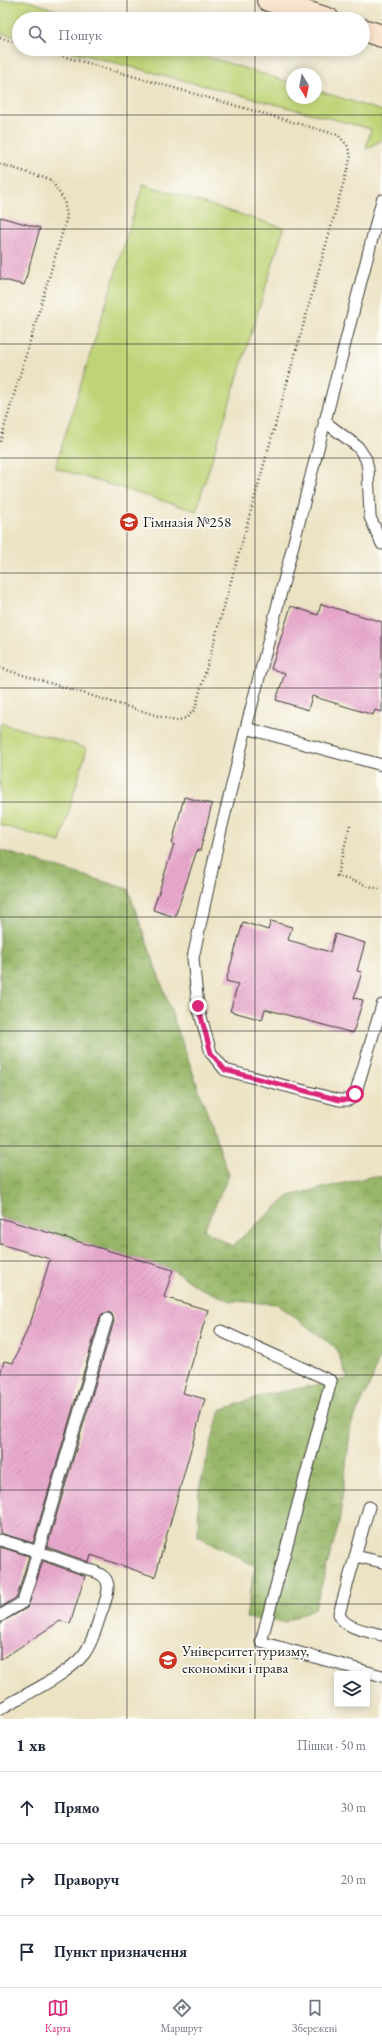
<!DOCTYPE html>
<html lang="uk">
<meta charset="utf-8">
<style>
:root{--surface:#fff;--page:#f6f6f7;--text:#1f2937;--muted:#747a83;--line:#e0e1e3;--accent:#db2777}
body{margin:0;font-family:"EB Garamond",serif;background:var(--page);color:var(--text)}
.controls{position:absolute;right:12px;bottom:12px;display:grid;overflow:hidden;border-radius:4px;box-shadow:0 2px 10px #0003}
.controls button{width:36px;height:36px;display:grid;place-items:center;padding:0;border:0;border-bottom:1px solid var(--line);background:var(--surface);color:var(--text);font:20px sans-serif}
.compass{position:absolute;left:286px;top:68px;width:36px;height:36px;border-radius:50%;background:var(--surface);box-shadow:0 2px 10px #0003;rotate:170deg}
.stop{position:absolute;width:12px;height:12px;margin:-9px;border:3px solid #db2777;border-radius:50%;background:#fff}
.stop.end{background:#db2777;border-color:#fff;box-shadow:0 1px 4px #0008}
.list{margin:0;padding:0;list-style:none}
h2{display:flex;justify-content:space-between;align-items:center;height:52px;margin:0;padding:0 16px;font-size:17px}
h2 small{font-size:13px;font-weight:400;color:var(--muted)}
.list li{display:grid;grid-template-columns:26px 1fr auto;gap:12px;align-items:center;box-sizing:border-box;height:72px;padding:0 16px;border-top:1px solid var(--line)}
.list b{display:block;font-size:15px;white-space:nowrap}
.list em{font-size:13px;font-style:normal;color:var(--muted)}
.icon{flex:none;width:22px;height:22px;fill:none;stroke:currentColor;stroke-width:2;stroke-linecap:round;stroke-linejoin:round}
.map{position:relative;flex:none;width:382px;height:1719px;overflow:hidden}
.search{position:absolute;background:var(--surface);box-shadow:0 2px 10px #0003;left:12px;right:12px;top:12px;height:44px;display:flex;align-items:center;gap:10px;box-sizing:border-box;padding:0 14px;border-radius:22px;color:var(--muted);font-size:15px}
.sheet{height:268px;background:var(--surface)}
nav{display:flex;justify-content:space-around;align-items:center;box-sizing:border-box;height:56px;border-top:1px solid var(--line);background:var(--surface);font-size:11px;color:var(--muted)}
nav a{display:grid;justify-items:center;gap:2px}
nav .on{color:var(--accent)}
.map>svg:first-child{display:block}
.green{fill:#bfd478;stroke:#6e784a}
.forest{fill:url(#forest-crowns);stroke:#5a6942}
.building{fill:url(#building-hatch)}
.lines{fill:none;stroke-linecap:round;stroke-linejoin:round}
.lane-casing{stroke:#3b3a35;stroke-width:13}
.secondary-casing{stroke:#3b3a35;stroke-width:24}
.path{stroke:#3b3a35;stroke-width:2.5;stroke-dasharray:1 3;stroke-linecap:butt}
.lane{stroke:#fff;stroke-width:11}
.secondary{stroke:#fce5cf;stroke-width:22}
.route{stroke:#db2777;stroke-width:5}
.grid{fill:none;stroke:#1c1c1c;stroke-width:1;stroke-opacity:0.55}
.labels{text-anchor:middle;stroke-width:3.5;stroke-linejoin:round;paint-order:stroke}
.poi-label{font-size:15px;fill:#1c1c1c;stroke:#fdfcf7;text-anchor:start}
</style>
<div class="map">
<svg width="382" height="1719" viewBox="0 0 382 1719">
<defs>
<pattern id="forest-crowns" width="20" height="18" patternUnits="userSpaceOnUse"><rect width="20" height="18" fill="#97b668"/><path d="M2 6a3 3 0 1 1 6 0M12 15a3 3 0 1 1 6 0" fill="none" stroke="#7a9355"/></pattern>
<pattern id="building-hatch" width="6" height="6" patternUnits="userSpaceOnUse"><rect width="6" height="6" fill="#e9a9ce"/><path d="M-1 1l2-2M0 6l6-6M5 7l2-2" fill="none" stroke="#c791b0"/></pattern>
</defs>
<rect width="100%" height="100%" fill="#fdfcf7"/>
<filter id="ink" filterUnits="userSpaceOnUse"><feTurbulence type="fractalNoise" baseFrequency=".025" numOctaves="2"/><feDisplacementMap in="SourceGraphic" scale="8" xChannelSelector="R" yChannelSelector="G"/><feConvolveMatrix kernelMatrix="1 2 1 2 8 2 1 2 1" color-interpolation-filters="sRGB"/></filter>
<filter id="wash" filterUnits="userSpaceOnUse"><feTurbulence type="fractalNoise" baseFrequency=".012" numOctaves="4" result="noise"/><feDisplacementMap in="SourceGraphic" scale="16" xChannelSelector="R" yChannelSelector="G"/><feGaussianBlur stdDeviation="0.9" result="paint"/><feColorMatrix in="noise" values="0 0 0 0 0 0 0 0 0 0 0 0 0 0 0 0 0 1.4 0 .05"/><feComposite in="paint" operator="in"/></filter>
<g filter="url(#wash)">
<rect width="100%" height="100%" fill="#ece3c4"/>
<path class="green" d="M0,0H25L86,19H19V38L0,33Z
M62,49H183L292,83V98H316V90L382,111V140L366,149L371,129Z
M143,184L284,228L196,511L55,468Z
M0,723L87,748L60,842L0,825Z"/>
<path class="forest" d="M0,850L128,889L229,1175L204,1230L232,1246L289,1196L374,1176L382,1177V1349L372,1380L351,1425L339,1523L315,1608L285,1622L246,1618L255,1566L198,1536L199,1489L220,1410L264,1395L348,1379L336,1348L277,1304L231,1301L198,1287L173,1270L0,1218Z"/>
<g id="blocks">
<path class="building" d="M0,217L40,228L24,285L0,279Z
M321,604L382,622V712L375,710L373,715L312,696L308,710L276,700L285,673L271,669L291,606L318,615Z
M184,797L212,804L200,851L197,850L175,917L153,910L174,844H172Z
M271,921L292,927L288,940L330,952L335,934L365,943L357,971L362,972L354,998L363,1000L353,1033L265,1009L262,1020L230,1011L238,984L226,981L243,922L268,930Z
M0,1218L173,1270L164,1297L208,1310L183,1393L205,1399L155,1577L91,1555L89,1562L47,1547L114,1321L112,1314L109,1312L102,1314L100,1317L33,1543L0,1533V1375L4,1361L13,1363L32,1318L50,1259L0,1244Z
M0,1547L29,1556L17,1597L0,1608Z
M43,1561L85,1576L70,1624L60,1621L0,1660V1623L27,1608L29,1604Z"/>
</g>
</g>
<g filter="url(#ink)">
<use href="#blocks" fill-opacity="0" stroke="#3b3a35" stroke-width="1"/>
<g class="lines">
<g class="lane-casing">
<path id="lane" d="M382,200L246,728L218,842L193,958L198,1006L211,1053L225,1070L339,1100H349L355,1095L382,1005
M324,421L358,447L366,459L368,469L370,517L382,544
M246,728L382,765
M221,1331L331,1381L261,1642L382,1676
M369,1507L339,1614C344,1629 369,1631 382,1635
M0,1540C28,1548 54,1557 81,1567C88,1569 99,1572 104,1577C112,1585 106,1599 103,1608C97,1623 94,1641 84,1654C68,1675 24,1695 0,1709
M355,1556L382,1562
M0,1616L23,1602L107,1319"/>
</g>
<g class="secondary-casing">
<path id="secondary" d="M268,0L328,19
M363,30L382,36"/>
</g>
<path class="path" d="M0,38L19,44
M0,164L51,180L64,200L67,217L0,442
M0,668L175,721L186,718L195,709L351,156L347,145L338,135L38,49
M350,825L337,876L382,890"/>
<use href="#lane" class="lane"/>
<use href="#secondary" class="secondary"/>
</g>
</g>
<g class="lines" filter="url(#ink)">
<path class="route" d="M198,1006L211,1053L225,1070L340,1100H349L355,1094"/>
</g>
<path class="grid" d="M127,0V19M255,0V19M127,49V1719M255,49V1719M0,115H382M0,229H382M0,344H382M0,458H382M0,573H382M0,688H382M0,802H382M0,917H382M0,1031H382M0,1146H382M0,1261H382M0,1375H382M0,1490H382M0,1604H382"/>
<defs>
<g id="school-disc" transform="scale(1)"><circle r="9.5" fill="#c8321e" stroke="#fdfcf7"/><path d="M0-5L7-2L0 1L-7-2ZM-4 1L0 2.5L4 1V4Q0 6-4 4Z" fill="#fff"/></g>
<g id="university-disc" transform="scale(1)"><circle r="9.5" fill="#c8321e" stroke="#fdfcf7"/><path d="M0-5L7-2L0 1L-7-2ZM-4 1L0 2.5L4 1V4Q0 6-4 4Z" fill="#fff"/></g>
</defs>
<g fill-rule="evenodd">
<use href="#school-disc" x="129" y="522"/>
<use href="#university-disc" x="168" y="1660"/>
</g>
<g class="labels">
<g class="poi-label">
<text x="143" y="527">Гімназія №258</text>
<text x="182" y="1656">Університет туризму,<tspan x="182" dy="17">економіки і права</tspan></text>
</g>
</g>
</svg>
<div class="controls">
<button><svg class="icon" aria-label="layers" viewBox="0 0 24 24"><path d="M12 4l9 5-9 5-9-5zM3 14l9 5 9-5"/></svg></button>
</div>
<svg class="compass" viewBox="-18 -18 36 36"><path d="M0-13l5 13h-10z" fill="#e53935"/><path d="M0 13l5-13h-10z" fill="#747a83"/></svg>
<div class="stop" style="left:355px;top:1094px"></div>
<div class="stop end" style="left:198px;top:1006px"></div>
<div class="search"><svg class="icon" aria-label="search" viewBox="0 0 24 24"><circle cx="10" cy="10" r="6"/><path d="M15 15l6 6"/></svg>Пошук</div>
</div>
<section class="sheet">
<h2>1 хв<small>Пішки · 50 m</small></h2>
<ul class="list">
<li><svg class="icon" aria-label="ahead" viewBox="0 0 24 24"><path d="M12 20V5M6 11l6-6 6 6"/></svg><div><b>Прямо</b></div><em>30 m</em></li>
<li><svg class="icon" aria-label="right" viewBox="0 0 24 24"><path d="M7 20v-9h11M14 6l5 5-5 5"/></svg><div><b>Праворуч</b></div><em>20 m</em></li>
<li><svg class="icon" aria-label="arrive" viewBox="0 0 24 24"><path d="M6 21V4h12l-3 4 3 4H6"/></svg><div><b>Пункт призначення</b></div></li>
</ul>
</section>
<nav>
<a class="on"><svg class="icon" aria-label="map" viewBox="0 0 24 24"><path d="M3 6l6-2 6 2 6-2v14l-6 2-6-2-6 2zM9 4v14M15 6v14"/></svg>Карта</a>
<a><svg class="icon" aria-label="directions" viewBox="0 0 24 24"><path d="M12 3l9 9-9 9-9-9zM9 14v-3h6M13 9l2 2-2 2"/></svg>Маршрут</a>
<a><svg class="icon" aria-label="saved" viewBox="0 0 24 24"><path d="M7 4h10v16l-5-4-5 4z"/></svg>Збережені</a>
</nav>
